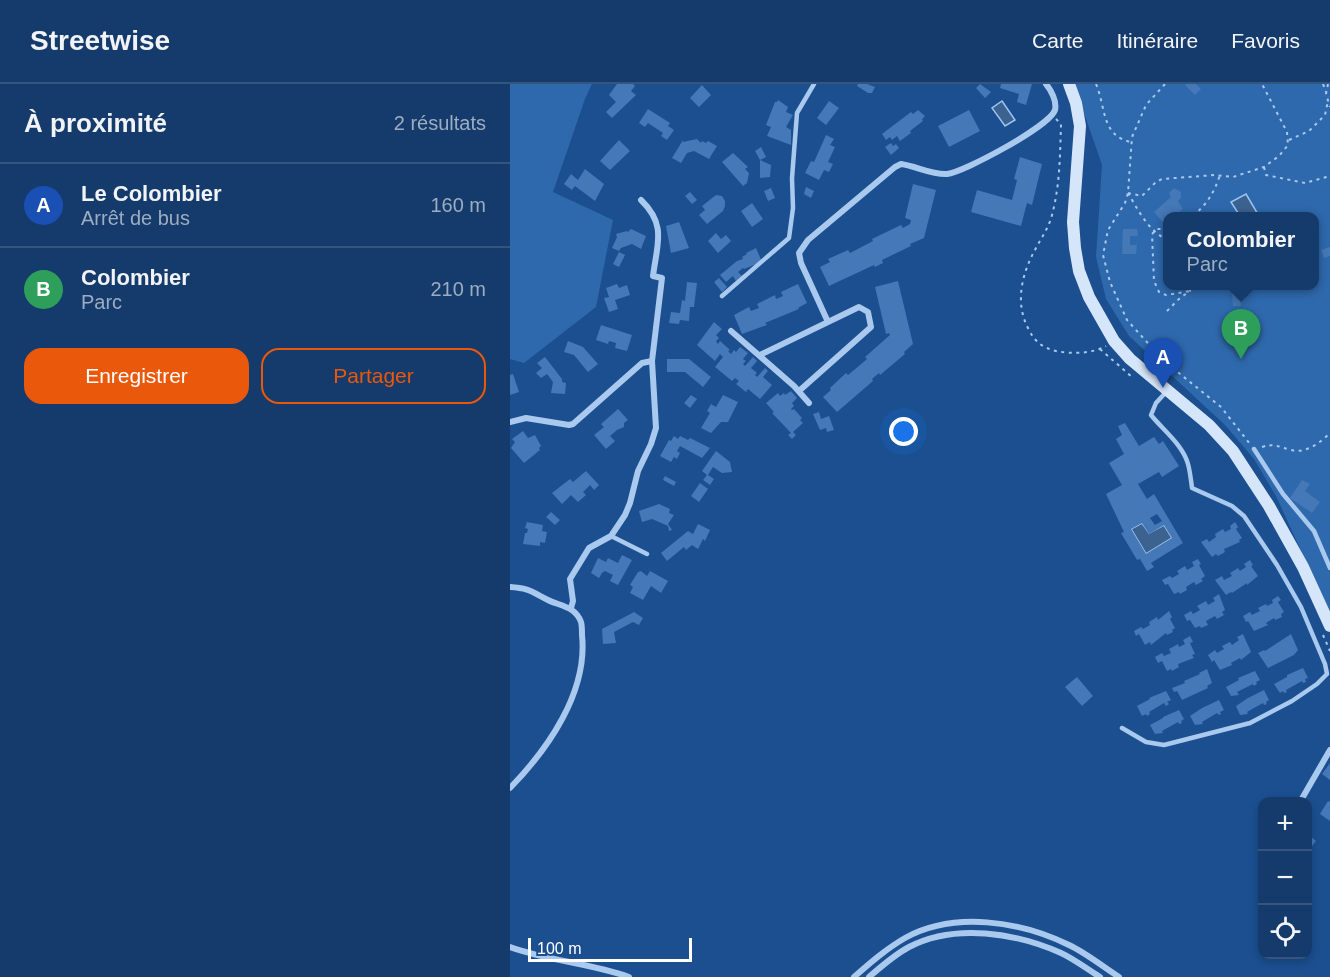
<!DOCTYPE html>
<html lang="fr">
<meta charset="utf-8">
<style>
:root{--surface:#143b6b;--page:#1d4271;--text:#f1f3f6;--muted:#9dadc1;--line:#33557e;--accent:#ea580c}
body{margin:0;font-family:Helvetica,sans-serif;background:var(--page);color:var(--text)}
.controls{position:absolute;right:18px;bottom:18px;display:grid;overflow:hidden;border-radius:12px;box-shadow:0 3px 9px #0003}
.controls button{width:54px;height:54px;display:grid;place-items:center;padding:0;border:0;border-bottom:2px solid var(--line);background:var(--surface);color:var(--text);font:30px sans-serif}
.scale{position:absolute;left:18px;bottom:15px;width:164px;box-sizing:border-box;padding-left:6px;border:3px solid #fff;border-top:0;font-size:16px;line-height:21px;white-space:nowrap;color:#fff;-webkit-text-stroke:4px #1b4f8f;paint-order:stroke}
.you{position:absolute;left:394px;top:348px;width:21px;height:21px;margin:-15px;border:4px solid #fff;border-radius:50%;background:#1a73e8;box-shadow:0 0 0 9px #1a73e833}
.badge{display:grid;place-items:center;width:39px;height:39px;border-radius:50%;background:var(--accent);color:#fff;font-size:20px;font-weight:700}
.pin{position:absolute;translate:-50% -50px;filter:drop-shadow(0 2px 3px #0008)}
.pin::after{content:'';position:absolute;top:32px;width:21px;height:18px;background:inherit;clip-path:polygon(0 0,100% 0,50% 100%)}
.popup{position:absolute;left:653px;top:128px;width:156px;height:78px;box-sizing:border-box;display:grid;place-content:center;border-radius:12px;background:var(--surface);filter:drop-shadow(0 2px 4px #0005);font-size:20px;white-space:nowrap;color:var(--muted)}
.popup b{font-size:22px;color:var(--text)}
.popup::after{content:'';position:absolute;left:50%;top:100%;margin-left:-12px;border:12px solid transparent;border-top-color:var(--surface)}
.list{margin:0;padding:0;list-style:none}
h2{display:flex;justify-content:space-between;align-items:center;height:78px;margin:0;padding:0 24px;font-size:26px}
h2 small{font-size:20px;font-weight:400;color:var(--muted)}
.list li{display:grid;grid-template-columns:39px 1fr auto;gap:18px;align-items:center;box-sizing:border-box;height:84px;padding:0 24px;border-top:2px solid var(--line)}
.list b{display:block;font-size:22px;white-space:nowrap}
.list p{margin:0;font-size:20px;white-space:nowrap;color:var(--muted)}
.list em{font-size:20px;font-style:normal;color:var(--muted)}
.actions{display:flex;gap:12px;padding:18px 24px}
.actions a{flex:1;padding:14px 0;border:2px solid var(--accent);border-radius:18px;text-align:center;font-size:21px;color:var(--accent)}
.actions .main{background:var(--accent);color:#fff}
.icon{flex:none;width:33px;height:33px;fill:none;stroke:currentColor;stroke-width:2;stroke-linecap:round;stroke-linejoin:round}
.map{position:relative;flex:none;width:820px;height:893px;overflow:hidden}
header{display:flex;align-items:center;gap:36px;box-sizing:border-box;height:84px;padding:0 30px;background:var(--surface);border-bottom:2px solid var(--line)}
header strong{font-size:28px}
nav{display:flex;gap:33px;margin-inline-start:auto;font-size:21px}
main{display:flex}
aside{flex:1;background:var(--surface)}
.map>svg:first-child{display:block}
.green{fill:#2e69ad;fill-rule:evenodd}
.water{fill:#3c6290;stroke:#9cc4f0;stroke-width:1.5}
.building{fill:#4478b7;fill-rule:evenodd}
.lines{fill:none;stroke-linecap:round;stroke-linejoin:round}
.path{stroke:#a9c9ee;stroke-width:2;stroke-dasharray:3 4.5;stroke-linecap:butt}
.service{stroke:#a9c9ee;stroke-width:4.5}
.minor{stroke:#a9c9ee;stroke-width:6}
.secondary{stroke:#d6e6fa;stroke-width:12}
</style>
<header>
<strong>Streetwise</strong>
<nav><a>Carte</a><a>Itinéraire</a><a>Favoris</a></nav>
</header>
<main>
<aside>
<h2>À proximité<small>2 résultats</small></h2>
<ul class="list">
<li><span class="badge" style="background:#1a4fb4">A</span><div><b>Le Colombier</b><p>Arrêt de bus</p></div><em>160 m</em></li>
<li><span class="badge" style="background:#2e9e5b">B</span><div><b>Colombier</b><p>Parc</p></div><em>210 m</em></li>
</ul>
<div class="actions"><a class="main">Enregistrer</a><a>Partager</a></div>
</aside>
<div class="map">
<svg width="820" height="893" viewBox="0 0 820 893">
<rect width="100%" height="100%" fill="#1b4f8f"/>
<path class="green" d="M0,0H82L75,15L43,108L103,136L86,223L14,279L0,275Z
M564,0H820V530L766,412L744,375L715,341L619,252L596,215L586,173L592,81ZM658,132H804V202H658Z"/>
<path class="water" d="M492,17L505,36L495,42L482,24Z
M736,110L749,132H730L721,118Z
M632,439L639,449L654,441L662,454L636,470L621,445Z"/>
<path class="building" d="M107,0H123L125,2L121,7L126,11L102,34L96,28L106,18L99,11Z
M348,0H357L365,3L362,9H358L347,2Z
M470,0L481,8L475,14L466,4Z
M491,0H522L516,21L507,18L509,10L490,4Z
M676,0H686L691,5L685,11L675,1Z
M192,1L201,11L189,23L180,14Z
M268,16L278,23L276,28L283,31L276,43L281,46V61L257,52L261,43L256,41L265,18H267Z
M319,17L329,24L316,41L307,34Z
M138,25L160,39L158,42L164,46L157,56L151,52L153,49L138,39L135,43L129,39Z
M408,26L415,32L412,35L413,37L400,47L401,49L390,57L387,52L382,56L380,53L376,56L372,50L401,28L403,30Z
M459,26L470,47L439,63L428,42Z
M316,51L324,55L320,61L325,63L318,78L323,80L319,88L314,86L309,96L295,89L301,77L304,78Z
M187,55L191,59L192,57L196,59L198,57L207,62L199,75L184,67L177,69L171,79L162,74L173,56V58Z
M109,56L120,67L100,86L90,77Z
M381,59L383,62L386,60L389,64L381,71L375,63Z
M251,63L256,73L250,76L245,67Z
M223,69L238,83L235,85L239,89L237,99L233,102L212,78Z
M510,73L532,80L522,121L517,119L511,142L461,128L467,106L502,116L507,96L504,95Z
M250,76L261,81L260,93L250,94Z
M75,85L94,100L85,117L65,102L62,106L54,100L61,90L68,96Z
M403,100L426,106L414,154L400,160L401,162L372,176L373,179L365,183L364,181L319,202L310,183L320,178L318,175L338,166L340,169L363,157L362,155L391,141L393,144L400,140L401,136L395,134Z
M296,103L304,107L301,114L294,110Z
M261,104L265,114L258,117L254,107Z
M664,104L671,108V114L668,117L673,125L664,132H657L656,142L644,128L661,113L659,109Z
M180,108L187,116L182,120L175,112Z
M206,111L212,112L215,117V122L213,127L197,140L189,131L195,126L192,122Z
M242,119L253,135L242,143L231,127Z
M169,138L179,164L161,169L156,142Z
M121,145L136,152L131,165L122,160L111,164L109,167L102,164L107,153L106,150L117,147L118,148Z
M613,145H627L628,152H620V161H627L626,170H612Z
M206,149L211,155L216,151L221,157L208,169L198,157Z
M820,163V172L814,174L811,166Z
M246,164L252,178L234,185L233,184L228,188L232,192L226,197L223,192L216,198L210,191L227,177L233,175L232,173L237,170L236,169Z
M109,168L115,171L109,183L103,180Z
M209,194L217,203L212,208L204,198Z
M388,197L403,260L394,268L395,270L370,291L369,289L362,295L363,297L327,328L313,313L321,306L320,304L336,289L338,291L350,281L357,275L355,273L380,251L379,249L376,250L365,203Z
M177,198L187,199L184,223H180L179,237L170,236L169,240L159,239L161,228L170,229L172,216L175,217Z
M107,200L109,204L117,201L120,211L105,216L108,225L99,228L94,214L99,213L96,204Z
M288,200L297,219L288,224L289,225L255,239L257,241L232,250L224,231L239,223L241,227L249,224L247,220L265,211L266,215L273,212L271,208Z
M729,207L731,222H723L722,208Z
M204,238L212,245L206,251L209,254L206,257L208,260L210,257L220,266L218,267L221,270L224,266L226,268L230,263L238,269L233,275L236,277L233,280L235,282L243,273L247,277L241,284L247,289L245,291L247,293L255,284L258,287L253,293L262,301L250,315L238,305L236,308L226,300L229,297L225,294L222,297L205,283L213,273L210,270L205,277L187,261Z
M91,241L122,251L117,267L105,264L106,259L99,257L98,260L86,256Z
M58,257L73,263L88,280L78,288L64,271L54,268Z
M35,273L52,295V298L56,299L55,310L41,309L43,298L37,290L31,294L26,289L32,284L27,279Z
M157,275H179L201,293L193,303L175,288H157Z
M3,290L9,308L0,311V291Z
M281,307L287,314L282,319L284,322L281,325L282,326L284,325L292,334L290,336L293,339L283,348L286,351L282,355L278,351L281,349L262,329L264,328L256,319L268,309L270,312L274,309L275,311Z
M181,311L187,315L180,324L174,319Z
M213,311L228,318L218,338H211L201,349L191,344L200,329L197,327L201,320L206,323Z
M108,325L118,336L114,339V343L107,346L100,352L105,357L96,365L84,351L94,343L91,340Z
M309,328L311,335L319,332L324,346L317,348L316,344L310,346L303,330Z
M615,339L629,362L644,353L649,360L653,357L669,382L652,393L649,388L628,400L637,415L644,410L673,459L641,479L644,483L637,487L630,475L627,476L611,449L614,448L596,410L612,401L599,379L614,370L606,355L612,351L608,342ZM647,430L652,437L645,441L640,434ZM632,439L639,450L654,441L662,454L636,470L621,445Z
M13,347L18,354L25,351L31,362L29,364L30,366L14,379L1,364L5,358L2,355Z
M164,352L168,355L170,352L178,356L180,354L200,364L192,374L170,362L167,367L170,369L167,375L164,373L161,378L150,372L159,356L161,357Z
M206,367L220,378L222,388L212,389L203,383L198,391L204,395L200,401L193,396L197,391L192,387Z
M76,387L89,401L84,406L80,401L73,408L76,411L68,418L61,411L52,420L42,409L60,395L63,398Z
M155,392L166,398L164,402L153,396Z
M792,396L800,400L795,407L810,418L802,429L780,414Z
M190,399L198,405L189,418L181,412Z
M149,420L160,425L159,429L164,431L158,440L162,446L159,447L158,442L142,435L132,438L129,427Z
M41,428L50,436L45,441L36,433Z
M17,438L33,441L32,447L37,448L35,459L30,458V462L13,460L15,449H17L18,445L15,444Z
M725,438L728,443L726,445L732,454L729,456L730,458L714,465L715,468L708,472L706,470L702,473L691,458L697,455L699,458L706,453L705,450L713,445L715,448L721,445L720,442Z
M188,440L200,446L195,457L193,455L188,465L182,461L176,466L174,463L157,477L151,469L178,447L183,450Z
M112,471L122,476L108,501L100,497L103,491L95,487L92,489L89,494L81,489L88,474L96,478L98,474L108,479Z
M688,475L691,480L689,481L695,492L691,495L693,497L686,501L684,498L676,503L677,506L670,510L669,508L664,510L658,500L655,501L652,496L660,492L662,494L669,490L667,487L675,482L677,486L684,482L682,478Z
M740,476L743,481L741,482L748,492L737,501V499L722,509L721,508L716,511L705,496L712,492L714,496L722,492L720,489L728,484L730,487L736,483L734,480Z
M131,487L137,492L140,487L158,497L151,509L141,502L133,516L120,509L123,503L120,501L128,488Z
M709,510L715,526L712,528L714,531L707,535L705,532L696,537L698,541L691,544L690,542L685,544L680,536L677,537L674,531L681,527L683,530L690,526L687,522L696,517L698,521L705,517L703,514Z
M768,512L771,516L768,518L774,528L771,530L772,533L765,536L764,534L756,539L758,541L744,547L738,537L736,538L733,532L740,528L742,531L750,527L748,524L756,520L757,522L763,519L762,516Z
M659,527L662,533L660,535L665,544L662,546L663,548L657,551L656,549L641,561L640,558L635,561L629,550L626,552L624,547L631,543L633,545L640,541L639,538L647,533L648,536Z
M124,528L133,534L129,541L123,538L104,548L106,559L93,560L92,545Z
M733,550L741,568L731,576L730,574L721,579L722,581L710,586L704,576L702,578L698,571L705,566L707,569L714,565L712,562L720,558L722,561L729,556L727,553Z
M781,550L788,566L784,571L758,584L748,569L754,566L755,567Z
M680,552L683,558L680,559L685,570L682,571L684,574L668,580L669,583L662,587L661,585L657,587L652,577L648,579L645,573L652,569L654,572L661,569L659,565L668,560L669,563L675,560L673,556Z
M793,584L798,594L795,595L796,598L793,599L792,597L776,606L777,608L774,609L773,607L770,609L764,600L777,593V591Z
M697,585L702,599L697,602L698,604L672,616L667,607L664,608L662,604L675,599L674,597L690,590L689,589Z
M745,587L750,596L746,598L747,600L744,602L743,600L727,608L729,611L721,612L716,603L729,596L728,594Z
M567,593L583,612L572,622L555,603Z
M754,606L759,616L756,618L757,620L754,621L753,619L737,628L738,630L730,631L726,622L738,614Z
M656,607L661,616L657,618L659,620L656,622L654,619L639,628L640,630L637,632L636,630L632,632L627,622L640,615L639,614Z
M709,616L714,626L710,628L711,630L709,631L707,629L692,638L693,640L685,641L680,632L692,624Z
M669,626L674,635L671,637L672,639L669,640L668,638L652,647L653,649L645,650L640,641L653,634V633Z
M820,679V696L812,690Z
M818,717L820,718V737L810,730Z
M798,750L806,757L798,767Z"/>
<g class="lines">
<path class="path" d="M586,0C596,23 591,52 621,58
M655,0L636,21L622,53L618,109L615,119L598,146L593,171L600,198L617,236L654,277L711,323L740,360
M813,0L816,8
M818,0L816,10L820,23
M546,35L551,40C550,71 550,101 542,131C539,143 532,153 526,164C512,189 504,219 519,246C525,258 533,264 546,267C561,270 582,270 596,262
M779,56L799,47L815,31L818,17
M754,83L756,91L795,99L820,92
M618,109L632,112L646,98L652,95L705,91L723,93L754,83L769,72L778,61L777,48L752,0
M618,109C628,126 639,148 658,156
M683,132C697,120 704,109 710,91
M658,145H647L642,150L644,197L649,208L656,211L680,207
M657,227L670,214L680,207V202
M590,265L622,293
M752,363C764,359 769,363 781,366C795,370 810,359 820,349
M813,551L820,567"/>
<path class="service" d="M212,212L279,154L283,124L282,94L287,29L304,0
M744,365L773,410L804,447L820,484
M101,452L137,470
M612,644L636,658L654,661L740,639L782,617L807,600L817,590L815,580L791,523L767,481L734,432L722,422L682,404C681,396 680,387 678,380C673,361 653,346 641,331L646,319L657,307"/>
<path class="minor" d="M131,116C157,141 147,160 143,192L152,194L142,277
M318,238L291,179L289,169L298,156L385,83L391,80C406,82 422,91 437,90C454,88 540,42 545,26C547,17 541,6 536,0
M221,247L284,302L299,319
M250,271L349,223L358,228L361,243L289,307
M0,338L16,334L59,341L63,340L132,279L142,277L146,344L141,360L128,387L120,419L115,431L101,452L79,464L60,495L63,517L61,524
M0,503C19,504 22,508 38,516C50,522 65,522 71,538C72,541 72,547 72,551C78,608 38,665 0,704
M790,718L820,666
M0,863C39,877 80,879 119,893
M344,893C360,879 376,865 395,854C444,827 510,837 559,861C576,869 592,882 609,893
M359,893C372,882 384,871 399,863C445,839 506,849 551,869C564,875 577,885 590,893"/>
<path class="secondary" d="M559,0L566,19L570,42L563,138L565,164L569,187L579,213L604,257L620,275L699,341L723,367L759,422L793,483L820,542"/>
</g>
</svg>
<div class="controls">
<button>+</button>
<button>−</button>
<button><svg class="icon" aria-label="locate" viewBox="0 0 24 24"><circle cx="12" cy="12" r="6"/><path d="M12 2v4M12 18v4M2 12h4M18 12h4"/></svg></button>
</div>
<div class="scale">100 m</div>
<div class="you"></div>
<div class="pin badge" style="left:653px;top:304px;background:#1a4fb4">A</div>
<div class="pin badge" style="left:731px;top:275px;background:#2e9e5b">B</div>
<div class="popup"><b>Colombier</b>Parc</div>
</div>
</main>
